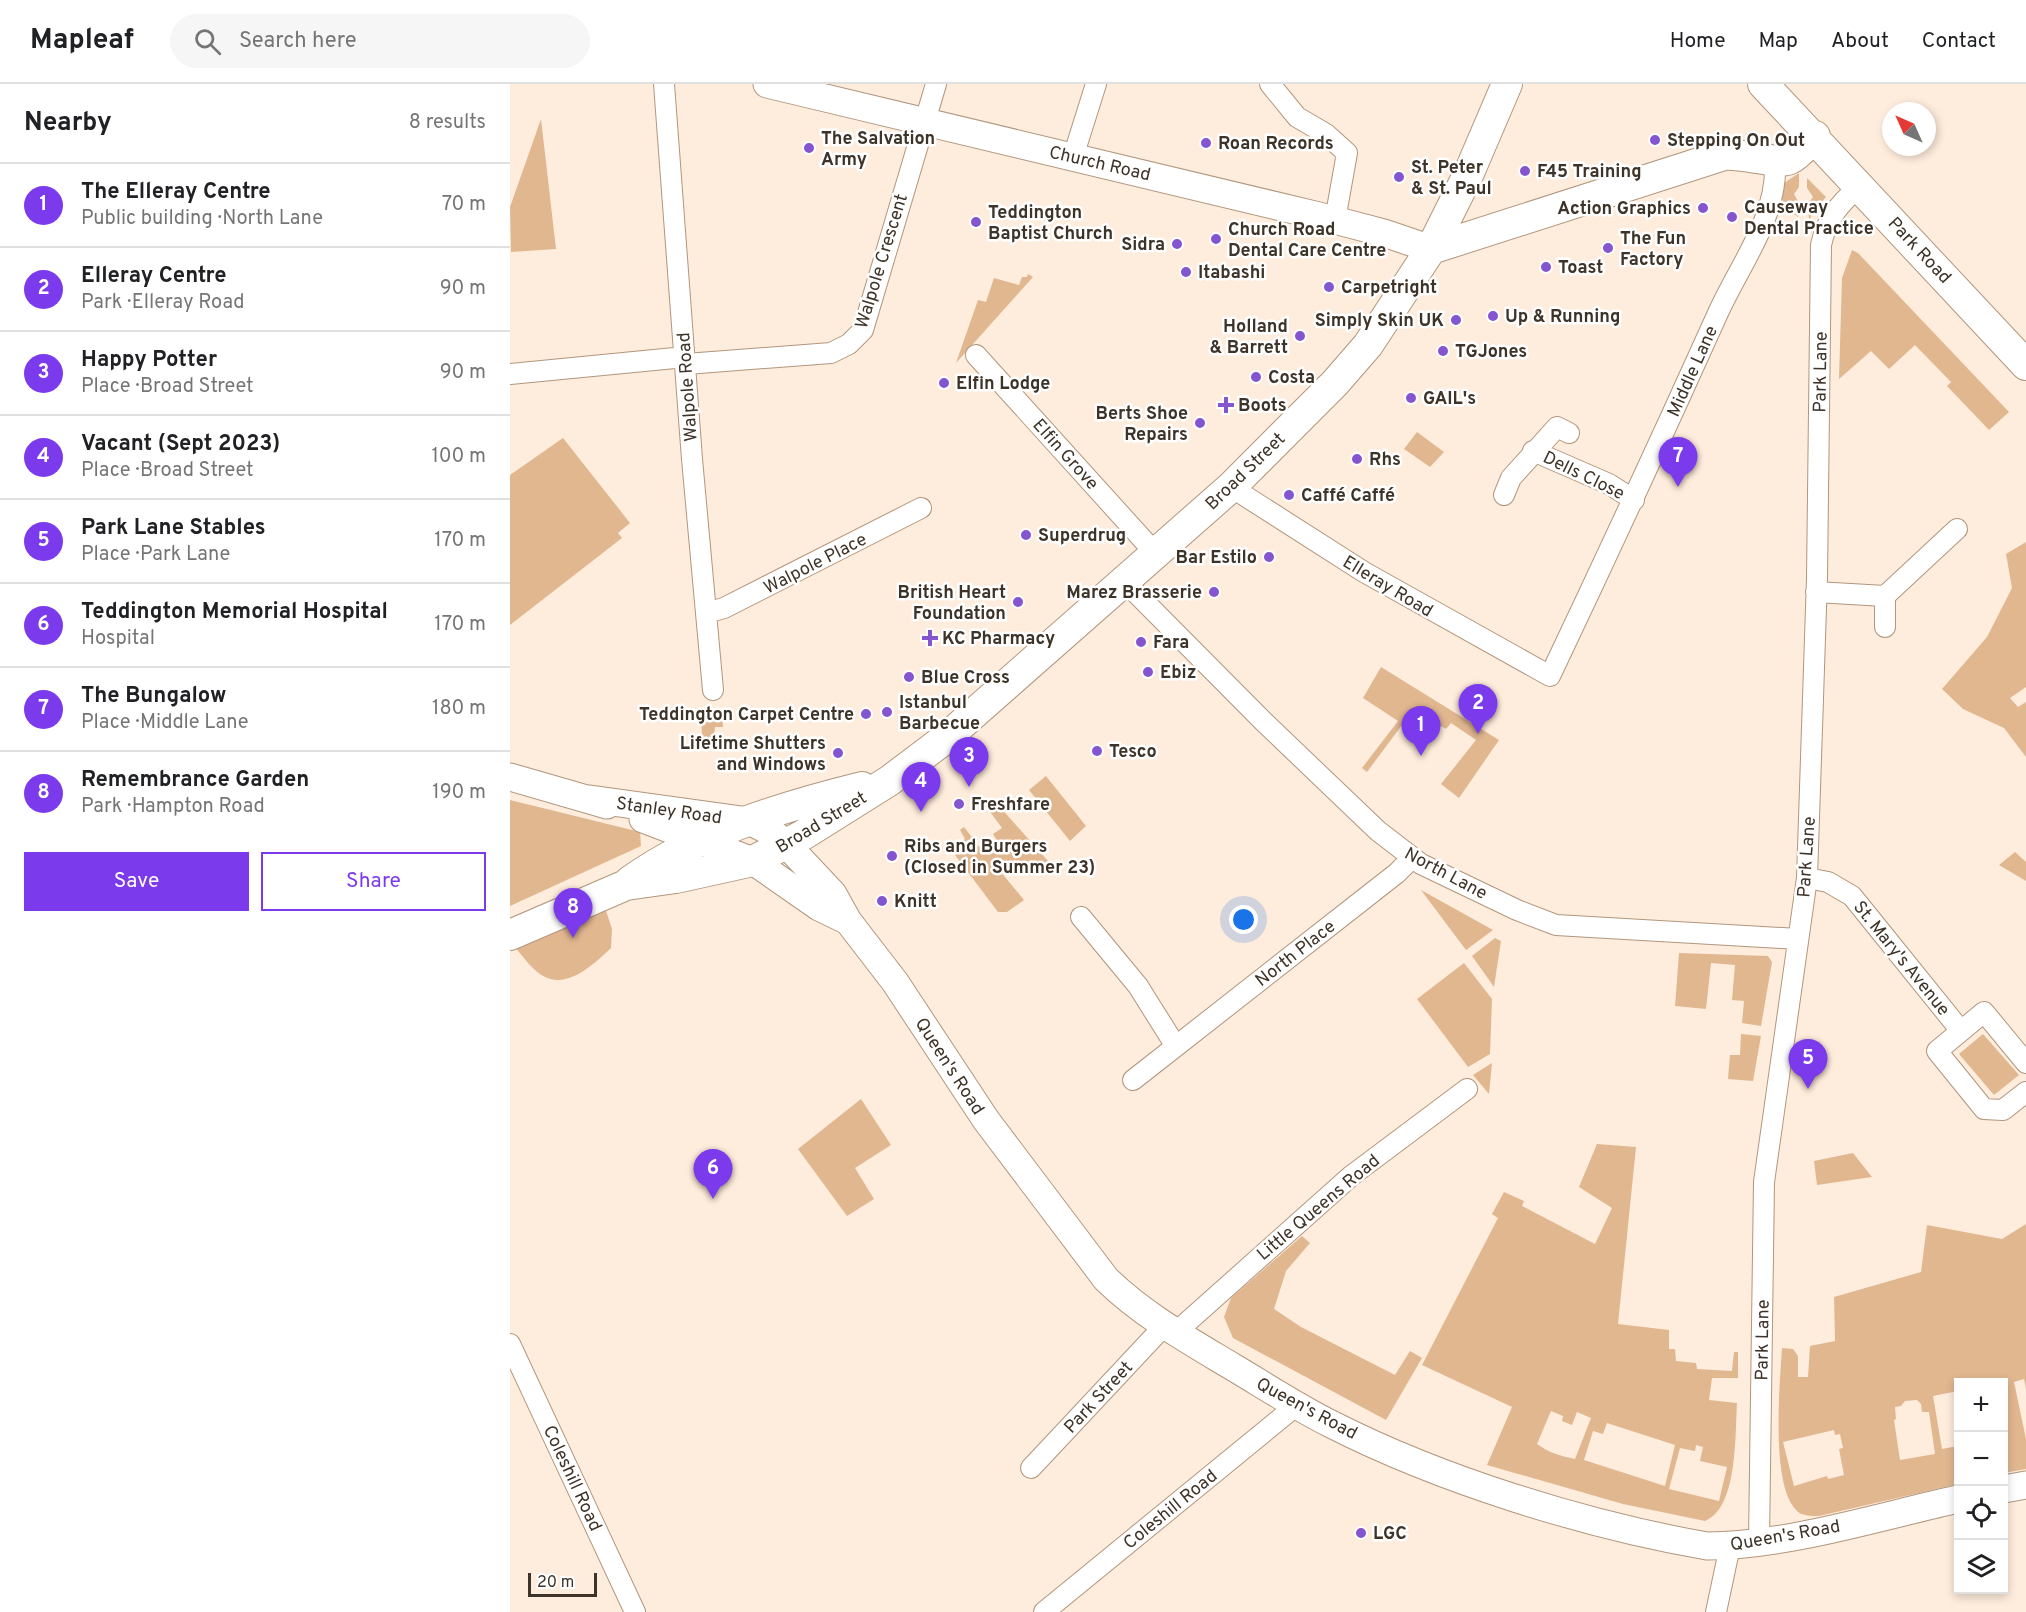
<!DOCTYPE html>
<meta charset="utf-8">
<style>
:root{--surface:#fff;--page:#f6f6f6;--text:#202124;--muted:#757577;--line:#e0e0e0;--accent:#7c3aed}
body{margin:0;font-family:Overpass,sans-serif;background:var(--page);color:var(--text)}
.controls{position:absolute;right:18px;bottom:18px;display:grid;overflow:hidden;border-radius:0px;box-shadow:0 3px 9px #0003}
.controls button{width:54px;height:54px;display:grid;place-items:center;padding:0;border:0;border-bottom:2px solid var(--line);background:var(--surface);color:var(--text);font:30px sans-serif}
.compass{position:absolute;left:1372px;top:18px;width:54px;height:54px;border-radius:50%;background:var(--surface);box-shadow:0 3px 9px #0003;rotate:315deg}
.scale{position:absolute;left:18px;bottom:15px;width:69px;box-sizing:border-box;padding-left:6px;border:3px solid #3e3328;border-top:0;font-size:16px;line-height:21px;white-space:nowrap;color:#3e3328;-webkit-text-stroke:4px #fff;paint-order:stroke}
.you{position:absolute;left:734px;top:836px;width:21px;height:21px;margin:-15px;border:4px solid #fff;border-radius:50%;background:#1a73e8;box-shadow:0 0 0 9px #1a73e833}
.badge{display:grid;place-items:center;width:39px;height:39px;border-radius:50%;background:var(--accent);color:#fff;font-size:20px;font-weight:700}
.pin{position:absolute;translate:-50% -50px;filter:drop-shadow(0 2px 3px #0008)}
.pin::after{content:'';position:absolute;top:32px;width:21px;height:18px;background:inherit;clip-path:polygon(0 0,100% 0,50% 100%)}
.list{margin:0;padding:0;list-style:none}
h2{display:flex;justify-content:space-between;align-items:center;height:78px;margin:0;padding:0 24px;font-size:26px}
h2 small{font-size:20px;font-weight:400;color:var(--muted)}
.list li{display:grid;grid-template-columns:39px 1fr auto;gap:18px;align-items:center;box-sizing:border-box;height:84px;padding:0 24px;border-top:2px solid var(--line)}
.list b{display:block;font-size:22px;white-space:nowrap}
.list p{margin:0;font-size:20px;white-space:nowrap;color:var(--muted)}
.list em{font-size:20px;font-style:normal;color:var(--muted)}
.actions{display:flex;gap:12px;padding:18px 24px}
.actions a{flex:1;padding:14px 0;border:2px solid var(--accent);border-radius:0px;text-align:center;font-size:21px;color:var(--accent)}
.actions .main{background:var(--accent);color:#fff}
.icon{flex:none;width:33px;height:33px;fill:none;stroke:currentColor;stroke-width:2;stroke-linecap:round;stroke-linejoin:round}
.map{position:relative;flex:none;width:1516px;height:1528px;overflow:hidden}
header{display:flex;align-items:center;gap:36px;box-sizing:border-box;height:84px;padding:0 30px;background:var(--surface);border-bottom:2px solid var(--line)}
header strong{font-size:28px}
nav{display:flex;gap:33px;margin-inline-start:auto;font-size:21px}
.search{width:420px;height:54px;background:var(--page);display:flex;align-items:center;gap:15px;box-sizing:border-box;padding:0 21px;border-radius:33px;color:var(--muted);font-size:22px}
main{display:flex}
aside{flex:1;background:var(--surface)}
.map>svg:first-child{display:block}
.green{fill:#e1b790;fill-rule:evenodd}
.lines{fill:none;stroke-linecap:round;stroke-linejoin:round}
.minor-casing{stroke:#b2967d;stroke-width:22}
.secondary-casing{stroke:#b2967d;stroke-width:29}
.primary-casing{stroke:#b2967d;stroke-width:32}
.minor{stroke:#fff;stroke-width:20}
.secondary{stroke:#fff;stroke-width:27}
.primary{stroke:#fff;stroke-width:30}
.poi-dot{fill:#8455ce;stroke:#fff;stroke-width:2}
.labels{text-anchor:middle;stroke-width:5;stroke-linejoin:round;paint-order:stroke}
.poi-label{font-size:18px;font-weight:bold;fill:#3e3328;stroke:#fff;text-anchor:start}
.street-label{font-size:18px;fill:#3e3328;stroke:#fff}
</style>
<header>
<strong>Mapleaf</strong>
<div class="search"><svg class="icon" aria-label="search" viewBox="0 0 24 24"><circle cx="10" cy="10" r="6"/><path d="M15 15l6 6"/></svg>Search here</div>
<nav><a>Home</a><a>Map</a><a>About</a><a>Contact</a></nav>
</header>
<main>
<aside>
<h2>Nearby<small>8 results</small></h2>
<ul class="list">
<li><span class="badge">1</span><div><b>The Elleray Centre</b><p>Public building · North Lane</p></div><em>70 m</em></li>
<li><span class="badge">2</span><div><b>Elleray Centre</b><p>Park · Elleray Road</p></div><em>90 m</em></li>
<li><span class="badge">3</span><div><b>Happy Potter</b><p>Place · Broad Street</p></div><em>90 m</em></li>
<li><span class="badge">4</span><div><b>Vacant (Sept 2023)</b><p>Place · Broad Street</p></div><em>100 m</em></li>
<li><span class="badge">5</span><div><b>Park Lane Stables</b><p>Place · Park Lane</p></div><em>170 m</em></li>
<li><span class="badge">6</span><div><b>Teddington Memorial Hospital</b><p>Hospital</p></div><em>170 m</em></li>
<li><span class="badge">7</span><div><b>The Bungalow</b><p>Place · Middle Lane</p></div><em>180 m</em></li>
<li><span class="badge">8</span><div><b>Remembrance Garden</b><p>Park · Hampton Road</p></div><em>190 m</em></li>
</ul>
<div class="actions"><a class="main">Save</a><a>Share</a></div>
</aside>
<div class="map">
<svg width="1516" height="1528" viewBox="0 0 1516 1528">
<rect width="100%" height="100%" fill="#feecdc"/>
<path class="green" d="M31,35L46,165L1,168L0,123Z
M1289,89V103L1284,110L1290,121L1288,133L1275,124L1270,110L1274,99Z
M1297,94L1316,113L1302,130L1299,138L1298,120L1303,113L1297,104Z
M1342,166L1348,169L1499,328L1479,346L1437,302L1441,298L1405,261L1379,285L1361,267L1329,295L1332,194Z
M518,190L523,193L446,279L468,216L476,218L484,194L509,201L512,193H517Z
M907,348L934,368L920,383L894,365Z
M53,354L120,439L108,449L112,454L0,541V391Z
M1516,458V603L1500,614L1508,623L1516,618V673L1494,644L1453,625L1432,605L1477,553L1502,504L1496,470Z
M871,583L989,656L949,714L931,700L966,656L941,639L936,645L929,641L919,654L902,641L898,645L892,641L857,688L852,684L888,637L853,614Z
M212,627L213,643H205L204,653H192L191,628Z
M536,692L576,742L560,757L519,706Z
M0,716L130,748L131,762L0,822Z
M484,720L489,722L538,777L520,792L505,776L490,787L514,816L497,828H488L445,771L452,766L447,761L455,755L450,746L454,743L471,765L486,755L483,750L492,744L478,725Z
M1505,768L1516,778V797L1489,781Z
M911,806L983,846L956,866Z
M95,824L102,845L101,864C86,878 59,905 35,893C23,887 13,873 5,863Z
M985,854L991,857L984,903L962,872Z
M1169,869L1258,872L1262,878L1251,942L1232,939L1234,917L1222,916L1225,881L1201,879L1196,925L1165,922Z
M954,879L982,915L980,970L958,983L907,915Z
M1231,950L1251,952L1243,997L1218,995L1220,971H1230Z
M1473,950L1509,991L1484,1011L1449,970Z
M982,979L979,1010L963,991Z
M351,1015L381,1061L345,1084L364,1115L337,1132L288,1065Z
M1087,1060L1126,1063L1108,1240L1159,1246V1265H1165L1166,1277L1186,1279L1187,1285L1222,1287L1224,1268H1228V1294H1202L1199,1316L1227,1319C1225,1350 1228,1424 1195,1437L1113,1420L977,1381L1002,1323L912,1281L988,1134L982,1130L994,1108L1014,1117L1012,1122L1085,1160L1102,1124L1069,1103ZM1041,1327L1053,1332L1052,1337L1062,1341L1067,1328L1081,1334L1065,1375C1051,1372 1039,1369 1027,1360ZM1097,1339L1165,1361L1155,1402L1074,1376L1083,1347L1093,1350ZM1186,1361L1193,1363L1190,1377L1217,1383L1209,1417L1159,1405L1170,1364L1185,1367Z
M1343,1069L1362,1093L1307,1101L1304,1077Z
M1516,1140V1305L1514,1295L1504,1298L1516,1355V1385L1494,1389V1298H1448V1307L1423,1312L1432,1365L1448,1362V1400L1309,1432C1302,1432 1292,1432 1287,1427C1260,1402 1270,1300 1272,1264L1283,1265L1288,1272V1293H1298L1300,1262L1325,1257L1324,1213L1411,1188L1417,1141L1492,1155ZM1407,1316L1411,1320L1412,1328H1419L1425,1370L1390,1376L1384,1336L1386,1335L1385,1323L1391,1322L1395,1317ZM1324,1346L1325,1351L1330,1350L1333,1364L1329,1365L1334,1391L1318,1395L1317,1392L1284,1402L1273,1358Z
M792,1152L800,1159L776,1187L764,1225L791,1243L885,1291L900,1267L912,1274L876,1336L723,1254L714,1233L721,1214Z"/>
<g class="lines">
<g class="minor-casing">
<path id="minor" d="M154,0L182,375L203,606
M760,0L787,33L816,50L837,69L825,136
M563,73L586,0
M466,271L646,470
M176,280L321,269L339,260L353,246L426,0
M0,290L175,273
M1023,367L1099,400L1124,416
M721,403L854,488L1040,592C1097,472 1153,351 1208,229C1230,180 1268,133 1265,78
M994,411L1001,394L1047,343L1059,349
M615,498L754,638L868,747L911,780L1007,826L1046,841L1288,855
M1306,508L1375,512V543
M1375,512L1447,445
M196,529L214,524L411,424
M1297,794L1318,798L1342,812L1451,947
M571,833L628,902L665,961
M1516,979L1474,928L1427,967L1474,1025L1493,1026L1516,1008
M623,996L887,789L902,774
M665,1249L841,1092L957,1005
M0,1260L125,1528
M521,1384L654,1242
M1249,1457L1254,1098L1297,794L1307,494L1311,161C1317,133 1330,120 1350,101
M534,1528L787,1321
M1206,1528L1220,1462"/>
</g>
<g class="secondary-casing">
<path id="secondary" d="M257,0L809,132L874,149L921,165
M0,693L97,721
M80,715L239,737L263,749L276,760L323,810L338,837L385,898L476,1036L596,1195C633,1231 678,1256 723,1283C755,1302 787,1323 821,1340C931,1396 1076,1441 1197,1462C1276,1462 1371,1432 1448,1415
M133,735L243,777L309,823L338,837
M1494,1405L1516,1401"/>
</g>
<g class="primary-casing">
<path id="primary" d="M1253,0L1516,281
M921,165L1214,71C1232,69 1268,81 1280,75C1289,71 1297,60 1305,52
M120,797C190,748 271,723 352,703
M0,851L116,801L166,794L243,777L293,751L379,697L436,654L721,403L825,299L858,261L921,165L958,91L997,0"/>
</g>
<use href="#minor" class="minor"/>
<use href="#secondary" class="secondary"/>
<use href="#primary" class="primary"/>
</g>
<g class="poi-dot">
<circle cx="1145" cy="56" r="6"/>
<circle cx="696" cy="59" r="6"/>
<circle cx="299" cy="64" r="6"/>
<circle cx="1015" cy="87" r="6"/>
<circle cx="889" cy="93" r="6"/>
<circle cx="1193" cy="124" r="6"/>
<circle cx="1222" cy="133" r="6"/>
<circle cx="466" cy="138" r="6"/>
<circle cx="706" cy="155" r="6"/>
<circle cx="667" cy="160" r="6"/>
<circle cx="1098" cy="164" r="6"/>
<circle cx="1036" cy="183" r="6"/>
<circle cx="676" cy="188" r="6"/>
<circle cx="819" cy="203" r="6"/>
<circle cx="983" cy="232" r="6"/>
<circle cx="946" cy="236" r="6"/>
<circle cx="790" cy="252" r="6"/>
<circle cx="933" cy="267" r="6"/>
<circle cx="746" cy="293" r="6"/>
<circle cx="434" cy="299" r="6"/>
<circle cx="901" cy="314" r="6"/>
<path d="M713 312h6v6h6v6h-6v6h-6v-6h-6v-6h6z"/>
<circle cx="690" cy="339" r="6"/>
<circle cx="847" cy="375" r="6"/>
<circle cx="779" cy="411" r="6"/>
<circle cx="516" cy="451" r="6"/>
<circle cx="759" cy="473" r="6"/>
<circle cx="704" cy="508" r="6"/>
<circle cx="508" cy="518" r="6"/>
<path d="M417 545h6v6h6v6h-6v6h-6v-6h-6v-6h6z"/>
<circle cx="631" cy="558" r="6"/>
<circle cx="638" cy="588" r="6"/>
<circle cx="399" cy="593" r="6"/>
<circle cx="377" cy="628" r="6"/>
<circle cx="356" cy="630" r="6"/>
<circle cx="587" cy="667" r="6"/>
<circle cx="328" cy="669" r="6"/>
<circle cx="449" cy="720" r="6"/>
<circle cx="382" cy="772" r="6"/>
<circle cx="372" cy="817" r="6"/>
<circle cx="851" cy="1449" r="6"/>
</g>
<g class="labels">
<g class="poi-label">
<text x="311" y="60">The Salvation<tspan x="311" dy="21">Army</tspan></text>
<text x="1157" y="62">Stepping On Out</text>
<text x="708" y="65">Roan Records</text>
<text x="901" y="89">St. Peter<tspan x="901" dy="21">&amp; St. Paul</tspan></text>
<text x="1027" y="93">F45 Training</text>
<text x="1234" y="129">Causeway<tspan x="1234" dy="21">Dental Practice</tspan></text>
<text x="1181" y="130" text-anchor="end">Action Graphics</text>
<text x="478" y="134">Teddington<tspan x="478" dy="21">Baptist Church</tspan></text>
<text x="718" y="151">Church Road<tspan x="718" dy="21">Dental Care Centre</tspan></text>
<text x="1110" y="160">The Fun<tspan x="1110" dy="21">Factory</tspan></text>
<text x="655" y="166" text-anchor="end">Sidra</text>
<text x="1048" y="189">Toast</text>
<text x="688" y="194">Itabashi</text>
<text x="831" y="209">Carpetright</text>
<text x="995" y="238">Up &amp; Running</text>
<text x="934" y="242" text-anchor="end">Simply Skin UK</text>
<text x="778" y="248" text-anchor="end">Holland<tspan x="778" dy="21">&amp; Barrett</tspan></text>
<text x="945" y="273">TGJones</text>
<text x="758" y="299">Costa</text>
<text x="446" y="305">Elfin Lodge</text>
<text x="913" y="320">GAIL's</text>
<text x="728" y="327">Boots</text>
<text x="678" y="335" text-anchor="end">Berts Shoe<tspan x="678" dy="21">Repairs</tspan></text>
<text x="859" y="381">Rhs</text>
<text x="791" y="417">Caffé Caffé</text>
<text x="528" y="457">Superdrug</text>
<text x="747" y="479" text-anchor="end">Bar Estilo</text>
<text x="496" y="514" text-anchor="end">British Heart<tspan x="496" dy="21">Foundation</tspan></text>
<text x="692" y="514" text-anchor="end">Marez Brasserie</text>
<text x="432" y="560">KC Pharmacy</text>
<text x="643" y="564">Fara</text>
<text x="650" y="594">Ebiz</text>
<text x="411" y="599">Blue Cross</text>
<text x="389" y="624">Istanbul<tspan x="389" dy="21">Barbecue</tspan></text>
<text x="344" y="636" text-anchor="end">Teddington Carpet Centre</text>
<text x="316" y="665" text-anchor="end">Lifetime Shutters<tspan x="316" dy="21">and Windows</tspan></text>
<text x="599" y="673">Tesco</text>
<text x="461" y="726">Freshfare</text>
<text x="394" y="768">Ribs and Burgers<tspan x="394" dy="21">(Closed in Summer 23)</tspan></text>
<text x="384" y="823">Knitt</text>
<text x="863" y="1455">LGC</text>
</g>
<g class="street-label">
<text transform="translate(590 79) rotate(13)" y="6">Church Road</text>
<text transform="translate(1410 166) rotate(47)" y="6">Park Road</text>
<text transform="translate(371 177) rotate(-73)" y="6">Walpole Crescent</text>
<text transform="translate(1182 287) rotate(-66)" y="6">Middle Lane</text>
<text transform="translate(1310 288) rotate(-89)" y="6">Park Lane</text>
<text transform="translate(177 303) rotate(-94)" y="6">Walpole Road</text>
<text transform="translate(556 370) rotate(48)" y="6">Elfin Grove</text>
<text transform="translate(735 387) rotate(-44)" y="6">Broad Street</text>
<text transform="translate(1074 391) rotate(26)" y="6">Dells Close</text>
<text transform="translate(305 479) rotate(-27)" y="6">Walpole Place</text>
<text transform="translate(878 502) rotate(31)" y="6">Elleray Road</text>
<text transform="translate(159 726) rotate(8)" y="6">Stanley Road</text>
<text transform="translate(311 738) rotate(-31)" y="6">Broad Street</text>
<text transform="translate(1296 773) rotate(-86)" y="6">Park Lane</text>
<text transform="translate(936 789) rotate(28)" y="6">North Lane</text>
<text transform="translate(785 869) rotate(-38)" y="6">North Place</text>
<text transform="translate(1392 874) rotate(51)" y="6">St. Mary's Avenue</text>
<text transform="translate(440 982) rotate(57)" y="6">Queen's Road</text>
<text transform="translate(808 1123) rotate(-40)" y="6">Little Queens Road</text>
<text transform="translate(1252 1256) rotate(-89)" y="6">Park Lane</text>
<text transform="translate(588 1313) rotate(-47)" y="6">Park Street</text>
<text transform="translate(797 1324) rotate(28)" y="6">Queen's Road</text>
<text transform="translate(63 1394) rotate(65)" y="6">Coleshill Road</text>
<text transform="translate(660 1425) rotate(-39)" y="6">Coleshill Road</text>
<text transform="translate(1275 1451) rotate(-10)" y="6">Queen's Road</text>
</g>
</g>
</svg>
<div class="controls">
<button>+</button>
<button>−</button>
<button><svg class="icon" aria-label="locate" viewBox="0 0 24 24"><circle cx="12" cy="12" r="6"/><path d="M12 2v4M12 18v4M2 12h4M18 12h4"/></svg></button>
<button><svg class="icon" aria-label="layers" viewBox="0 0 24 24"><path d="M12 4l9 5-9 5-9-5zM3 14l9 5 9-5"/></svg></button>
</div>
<svg class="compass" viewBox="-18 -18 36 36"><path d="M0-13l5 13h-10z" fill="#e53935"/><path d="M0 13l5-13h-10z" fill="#757577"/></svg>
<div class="scale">20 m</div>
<div class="you"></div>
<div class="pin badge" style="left:911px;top:672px">1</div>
<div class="pin badge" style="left:968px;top:650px">2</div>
<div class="pin badge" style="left:459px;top:703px">3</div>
<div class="pin badge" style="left:411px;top:728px">4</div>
<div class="pin badge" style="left:1298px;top:1005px">5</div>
<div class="pin badge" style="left:203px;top:1115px">6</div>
<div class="pin badge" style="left:1168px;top:403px">7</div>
<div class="pin badge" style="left:63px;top:854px">8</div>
</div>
</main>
